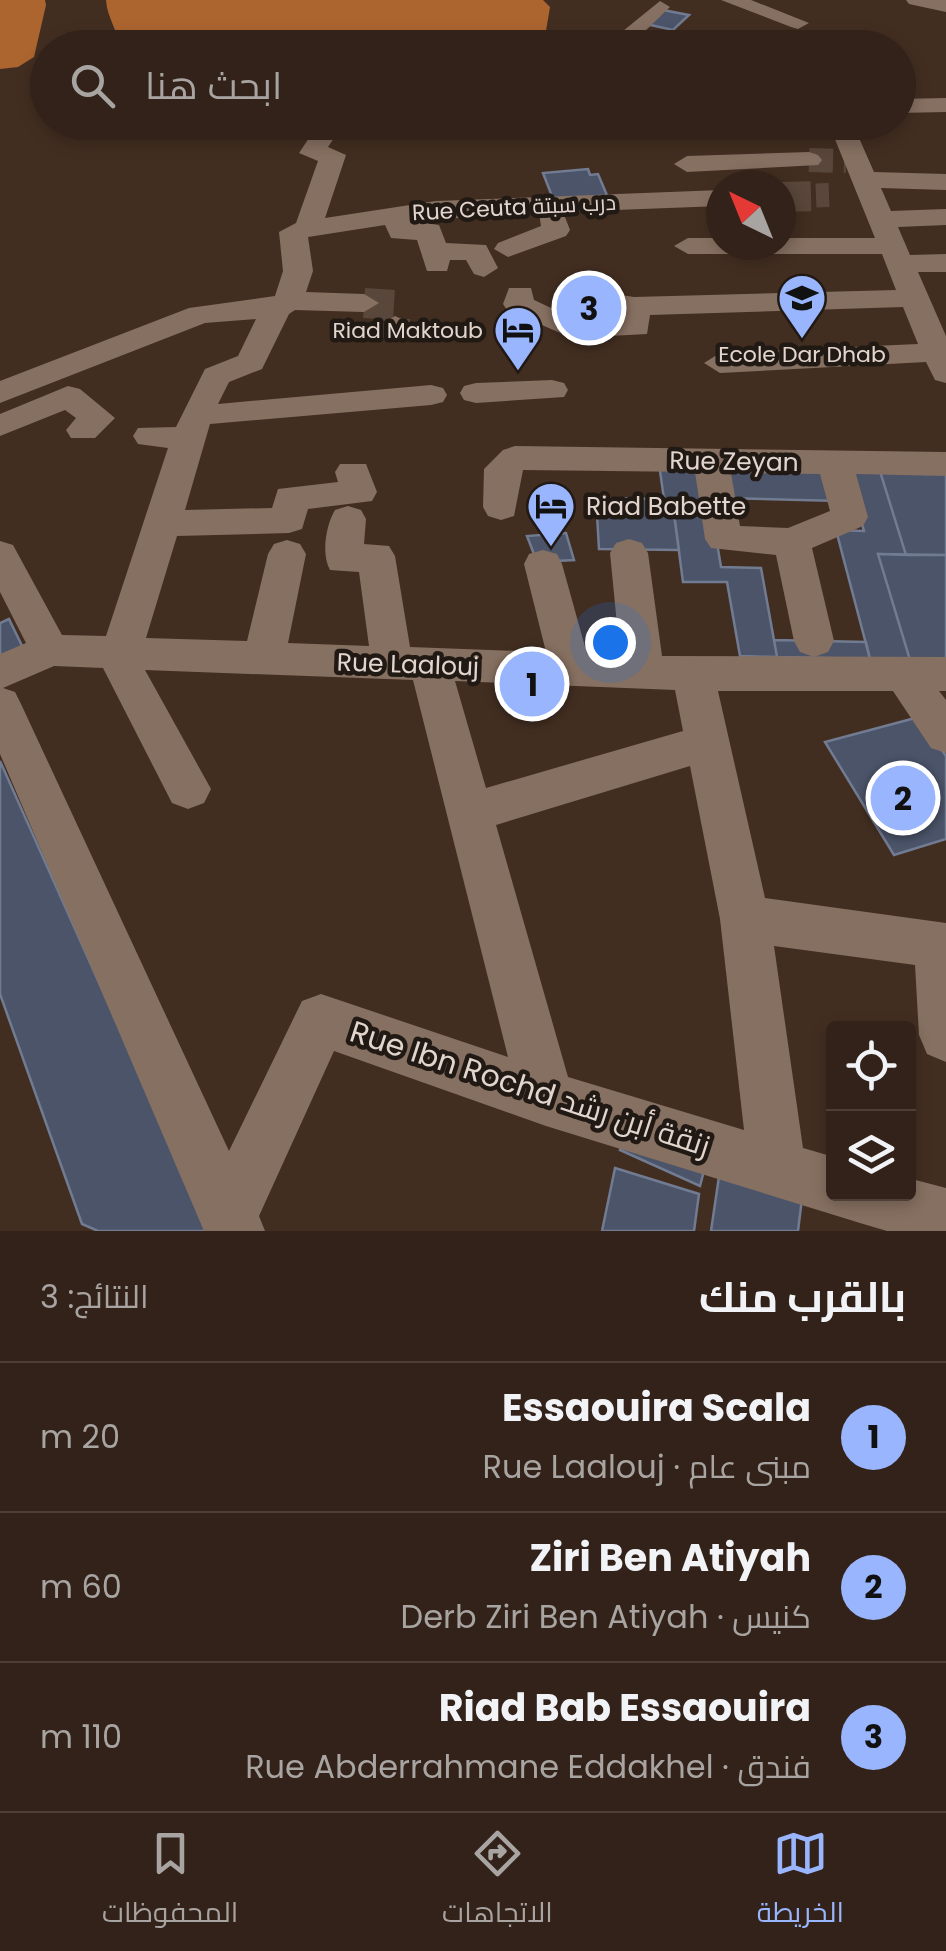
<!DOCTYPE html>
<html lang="ar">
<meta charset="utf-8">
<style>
:root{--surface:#322219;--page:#3d2f26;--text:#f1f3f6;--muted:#a8a4a2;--line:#4d3f38;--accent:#99b5fd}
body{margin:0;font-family:Poppins,Cairo,sans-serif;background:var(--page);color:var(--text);direction:rtl}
.controls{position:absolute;right:30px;bottom:30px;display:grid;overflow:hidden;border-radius:10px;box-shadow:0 5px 15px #0003}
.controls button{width:90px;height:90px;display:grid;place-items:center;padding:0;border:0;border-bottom:2px solid var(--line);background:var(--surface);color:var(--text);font:50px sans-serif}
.compass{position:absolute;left:706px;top:170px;width:90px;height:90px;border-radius:50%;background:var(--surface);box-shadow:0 5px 15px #0003;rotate:317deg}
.you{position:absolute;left:610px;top:642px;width:35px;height:35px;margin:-25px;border:8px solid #fff;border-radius:50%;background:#1a73e8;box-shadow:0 0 0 15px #1a73e833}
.badge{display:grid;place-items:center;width:65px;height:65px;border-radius:50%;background:var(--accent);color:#111;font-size:32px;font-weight:700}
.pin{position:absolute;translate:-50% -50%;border:5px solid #fff;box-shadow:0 2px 10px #0006}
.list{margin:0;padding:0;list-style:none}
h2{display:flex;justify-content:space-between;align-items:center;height:130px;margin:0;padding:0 40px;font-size:42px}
h2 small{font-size:32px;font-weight:400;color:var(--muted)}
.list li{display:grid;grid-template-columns:65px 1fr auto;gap:30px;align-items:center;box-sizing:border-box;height:150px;padding:0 40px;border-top:2px solid var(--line)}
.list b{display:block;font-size:38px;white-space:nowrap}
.list p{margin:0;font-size:32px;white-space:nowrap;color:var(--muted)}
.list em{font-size:32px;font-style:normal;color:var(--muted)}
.icon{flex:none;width:55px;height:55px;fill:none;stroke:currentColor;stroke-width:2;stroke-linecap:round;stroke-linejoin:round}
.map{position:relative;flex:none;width:946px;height:1231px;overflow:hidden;direction:ltr}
.search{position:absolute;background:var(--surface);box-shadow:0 5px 15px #0003;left:30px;right:30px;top:30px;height:110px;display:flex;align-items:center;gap:25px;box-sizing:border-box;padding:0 35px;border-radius:55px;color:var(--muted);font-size:38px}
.sheet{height:580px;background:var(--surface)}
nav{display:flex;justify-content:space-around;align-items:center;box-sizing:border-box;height:140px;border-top:2px solid var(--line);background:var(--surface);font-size:28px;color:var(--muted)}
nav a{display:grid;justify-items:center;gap:5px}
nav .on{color:var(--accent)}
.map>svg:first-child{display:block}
.water{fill:#ad652f}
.building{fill:#4b5469;stroke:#717b91;stroke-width:2.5}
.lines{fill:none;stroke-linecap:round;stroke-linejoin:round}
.minor-tunnel-far1{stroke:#5a473b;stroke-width:24;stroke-dasharray:24 11;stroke-linecap:butt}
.minor-tunnel{stroke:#5a473b;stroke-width:30;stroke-dasharray:30 15;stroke-linecap:butt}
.minor{fill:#867061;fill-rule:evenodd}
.labels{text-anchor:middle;stroke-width:9;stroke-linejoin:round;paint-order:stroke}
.far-street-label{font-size:22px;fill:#e2d5cd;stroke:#211913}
.far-poi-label{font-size:22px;fill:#e2d5cd;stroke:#211913;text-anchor:end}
.street-label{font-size:25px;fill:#e2d5cd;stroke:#211913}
.poi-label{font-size:25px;fill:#e2d5cd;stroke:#211913;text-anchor:start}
.near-street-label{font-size:30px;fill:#e2d5cd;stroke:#211913}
</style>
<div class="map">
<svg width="946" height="1231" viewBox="0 0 946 1231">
<rect width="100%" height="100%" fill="#422e21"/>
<path class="water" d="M0,0H45L46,5L34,57L18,67L0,69Z
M106,0H543L550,7L546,31L533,47L119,48C118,29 107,18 106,0Z"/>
<path class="building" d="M663,10L689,15L673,30L646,24Z
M588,169L590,175L598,174L609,200L555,204L543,173Z
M659,464L704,465L721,567L761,568L777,657L740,656L727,582H683L672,499H664Z
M717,466L829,468L838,501L723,498Z
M845,468H879L906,555L878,554L910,660L870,659L836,530L864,531Z
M879,468L946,470V555H906Z
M596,498L672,499L679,550L599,549Z
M566,533L574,560L537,562L527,536Z
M878,554L946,555V661L910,660Z
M9,619L24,650L0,659V623Z
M774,640L866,642L870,659L777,657Z
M919,717L946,756V839L894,855L825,742Z
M0,761L210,1231H98L82,1224L0,994Z
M627,1127L706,1163L700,1186L620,1150Z
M721,1163L803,1190L798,1231H711Z
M615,1168L699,1194L694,1231H602Z"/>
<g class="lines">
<path class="minor-tunnel-far1" d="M400,125L447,124
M809,160L846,161
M781,197L829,195"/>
<path class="minor-tunnel" d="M781,197L817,196
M364,303L395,305V325"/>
<path class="minor" d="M721,0H751L809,23L798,29L791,27Z
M906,0H946V12L909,4Z
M660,1L670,7L642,34L694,41L705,48H602Z
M946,98V112L898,113V99Z
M284,122L412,125L400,132L336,135L328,147L346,155L325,218L436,201L721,190V206L563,212L570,230L566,236L508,257L494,249L498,243L541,226L539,213L411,221L439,225L446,243L486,245L498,268L484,277L474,274L466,260H450L447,271H427L417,240L391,238L385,225L308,237L313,271L306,292L364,294L379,303L364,312L295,310L289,314L262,369L229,382L218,404L431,385L443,388L447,395L443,402L431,405L210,424L185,510L272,508L278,489L338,482L335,472L340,464H366L377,492L372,501L308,509L302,529L289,533L177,536L146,638L247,641L268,554L274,544L287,540L300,544L306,554L288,643L369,646L359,572L330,570C321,554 326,525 335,510L348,506L361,510L366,519L364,544L389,546L395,556L410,647L546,652L524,564L529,554L543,550L557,554L562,564L587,654L620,655L610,553L616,543L629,539L642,543L648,553L662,656L946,657V691H939L946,700V753L931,748L893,691H718L765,898L946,923V1062L927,1054L919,1035L915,965L774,946L803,1148L834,1157V1194H908V1178L946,1188V1231H887L860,1223L546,1126L334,1051L259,1216L265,1231H204L0,754V654L26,643L0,592V541L13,545L62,635L106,636L168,448L138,444L133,436L138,428L176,427L205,369L238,356L256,319L205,323L0,403V381L189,308L275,296L283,271L279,232L296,223L318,161L299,153L311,135L278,134L275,129ZM54,666L103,668L172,803L188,809L204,803L211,789L145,670L413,680L508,1057L321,994L302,1001L229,1151L21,704L15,692L3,688ZM455,681L675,690L683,731L486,788ZM690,766L720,919L744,1130L568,1077L496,825Z
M509,122C495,134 448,137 435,124Z
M669,122H693L696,132L684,139L675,137Z
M828,122H852L874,172L946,174V190L881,188L891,211L946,209V225L898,227L910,255L946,254V272H918L946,336V383L935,380L926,362L720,373L704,363L720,353L918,344L903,307L650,315L647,334L572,338L507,310L503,304L509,288H531L534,300L577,320L620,318L619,312C598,309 583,303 570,285L575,279L585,276L614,294L634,297L896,290L882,254H688L674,246L688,238H721V245H781V238H875Z
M809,152L818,155L822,160L818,165L687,172L674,164L687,156Z
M395,316L408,322L445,323L460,332L445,341L383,338L380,325Z
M552,380L564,383L568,390L564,397L476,403L464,400L460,393L464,386L476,383Z
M68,386L80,389L115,418L95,438H71L66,430L76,418L65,410L0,436V414Z
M515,446L946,452V476L856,474L868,517L863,526L812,548L834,641L828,652L814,657L800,652L794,641L776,555L711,548L705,539L695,472L523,470L514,516L501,520L488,516L483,507L484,469L503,450ZM731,473L820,474L830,511L788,528L740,526Z"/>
</g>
<defs>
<g id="school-pin" transform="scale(2.5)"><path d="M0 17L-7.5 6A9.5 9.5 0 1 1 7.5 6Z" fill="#99b5fd" stroke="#211913"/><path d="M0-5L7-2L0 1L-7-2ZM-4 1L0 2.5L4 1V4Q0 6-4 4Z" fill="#111"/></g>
<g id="hotel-pin" transform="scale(2.5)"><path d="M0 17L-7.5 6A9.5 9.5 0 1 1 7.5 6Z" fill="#99b5fd" stroke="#211913"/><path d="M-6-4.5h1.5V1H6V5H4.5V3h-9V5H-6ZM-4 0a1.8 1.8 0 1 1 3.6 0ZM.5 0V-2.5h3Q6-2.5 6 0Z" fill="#111"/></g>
</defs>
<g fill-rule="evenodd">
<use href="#school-pin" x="802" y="298"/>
<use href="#hotel-pin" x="518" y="330"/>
<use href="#hotel-pin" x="551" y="506"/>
</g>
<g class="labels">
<g class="far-street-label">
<text transform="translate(514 207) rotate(-3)" y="8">Rue Ceuta درب سبتة</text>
</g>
<g class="far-poi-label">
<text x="483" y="338">Riad Maktoub</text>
<text x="802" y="362" text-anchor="middle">Ecole Dar Dhab</text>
</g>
<g class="street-label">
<text transform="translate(734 461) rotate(1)" y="9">Rue Zeyan</text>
<text transform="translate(408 664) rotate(2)" y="9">Rue Laalouj</text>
</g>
<g class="poi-label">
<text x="586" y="515">Riad Babette</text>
</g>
<g class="near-street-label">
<text transform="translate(530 1089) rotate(18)" y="10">Rue Ibn Rochd زنقة أبن رشد</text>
</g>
</g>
</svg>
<div class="controls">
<button><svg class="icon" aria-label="locate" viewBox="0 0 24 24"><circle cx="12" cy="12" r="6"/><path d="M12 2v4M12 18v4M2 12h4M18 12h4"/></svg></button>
<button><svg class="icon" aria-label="layers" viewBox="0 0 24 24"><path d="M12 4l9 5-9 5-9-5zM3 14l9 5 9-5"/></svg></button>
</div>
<svg class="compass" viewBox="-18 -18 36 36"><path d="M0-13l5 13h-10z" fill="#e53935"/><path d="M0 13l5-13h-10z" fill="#a8a4a2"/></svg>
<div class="you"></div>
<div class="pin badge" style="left:532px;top:684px">1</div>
<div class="pin badge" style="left:903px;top:798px">2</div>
<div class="pin badge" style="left:589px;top:308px">3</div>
<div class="search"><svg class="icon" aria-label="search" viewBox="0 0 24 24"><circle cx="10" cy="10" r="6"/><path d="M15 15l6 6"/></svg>ابحث هنا</div>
</div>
<section class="sheet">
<h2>بالقرب منك<small>النتائج: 3</small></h2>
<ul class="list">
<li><span class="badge">1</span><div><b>Essaouira Scala</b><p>مبنى عام · Rue Laalouj</p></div><em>20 m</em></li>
<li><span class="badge">2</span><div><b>Ziri Ben Atiyah</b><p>كنيس · Derb Ziri Ben Atiyah</p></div><em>60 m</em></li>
<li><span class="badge">3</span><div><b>Riad Bab Essaouira</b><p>فندق · Rue Abderrahmane Eddakhel</p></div><em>110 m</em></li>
</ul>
</section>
<nav>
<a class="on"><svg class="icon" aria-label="map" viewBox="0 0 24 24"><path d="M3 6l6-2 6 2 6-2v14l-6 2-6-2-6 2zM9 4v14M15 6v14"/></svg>الخريطة</a>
<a><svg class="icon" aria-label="directions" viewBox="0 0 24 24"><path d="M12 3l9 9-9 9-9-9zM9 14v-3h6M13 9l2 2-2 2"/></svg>الاتجاهات</a>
<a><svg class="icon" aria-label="saved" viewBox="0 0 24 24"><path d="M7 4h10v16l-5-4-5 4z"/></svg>المحفوظات</a>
</nav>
